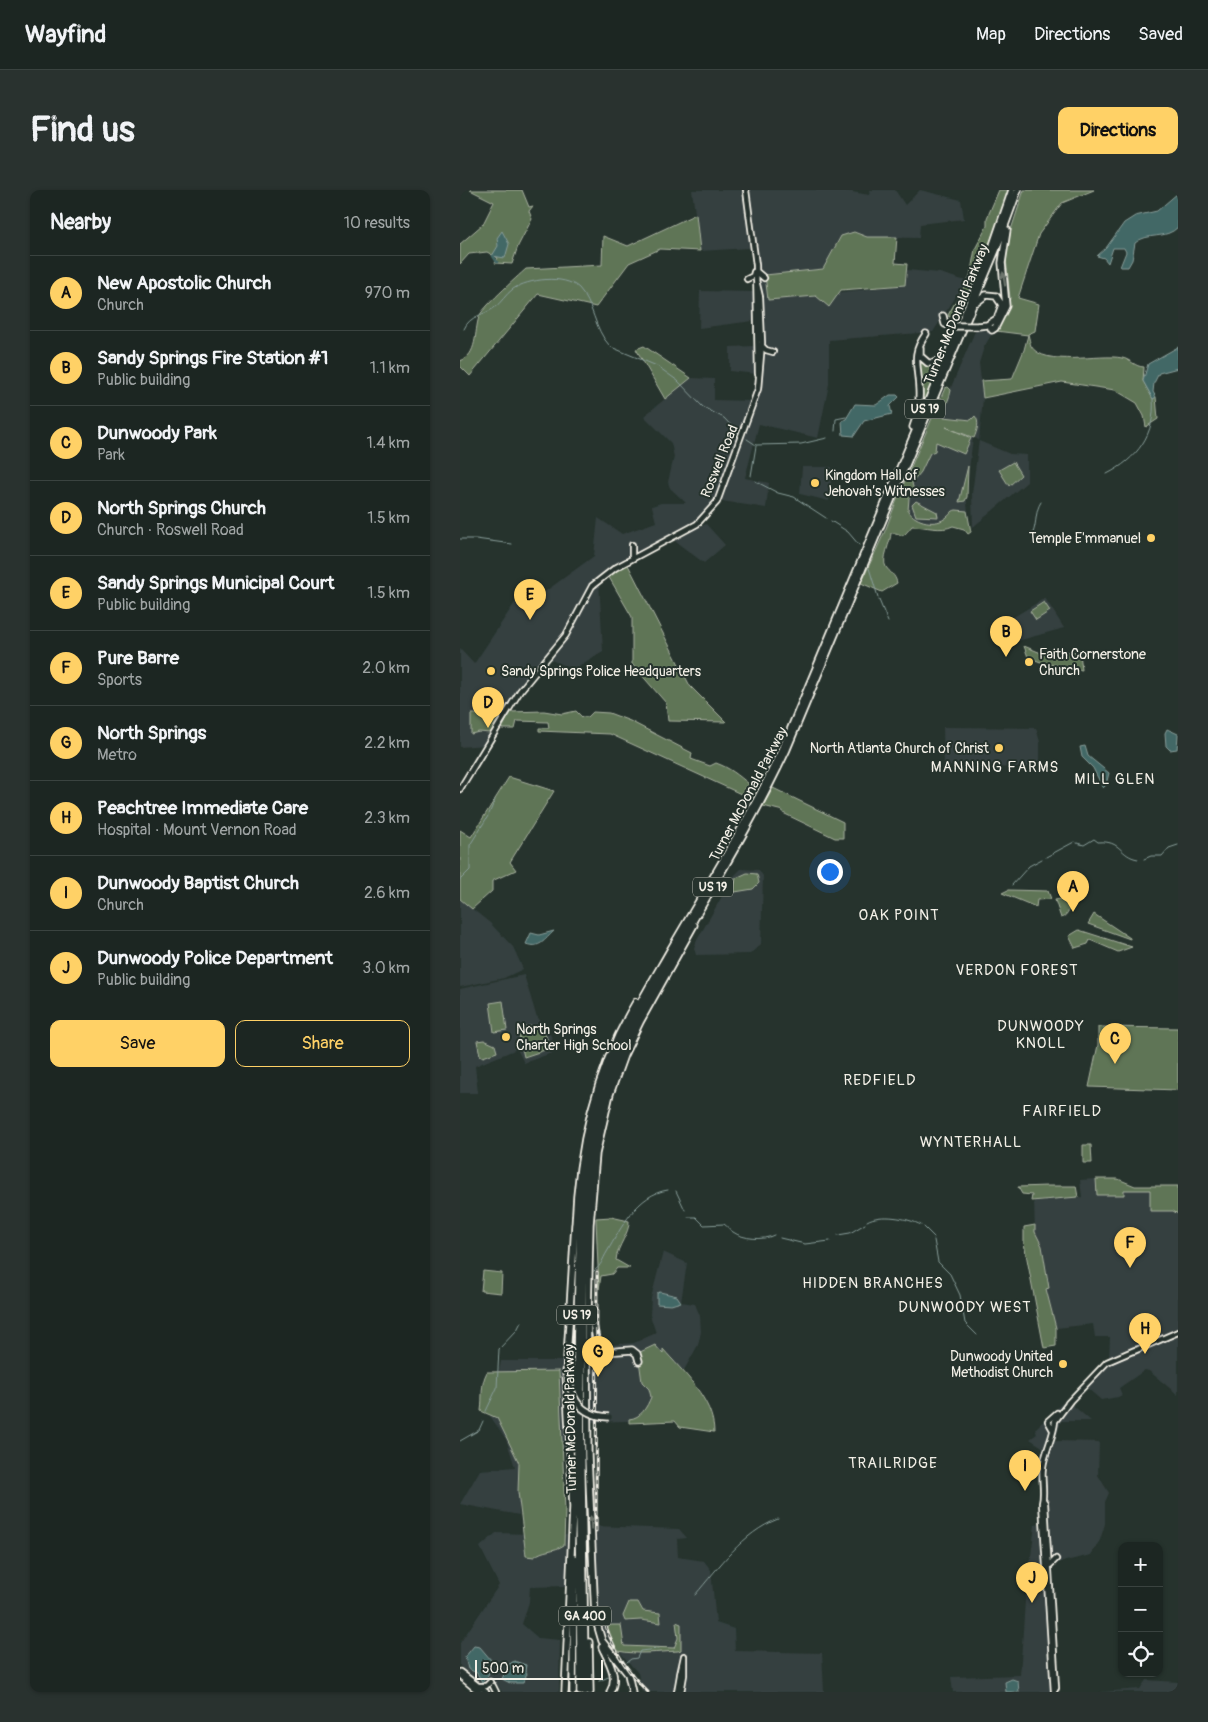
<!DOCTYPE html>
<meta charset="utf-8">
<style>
:root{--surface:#1c2622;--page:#29322f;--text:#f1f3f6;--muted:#a0a5a5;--line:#3a4340;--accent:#ffd166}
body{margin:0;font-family:Pangolin,sans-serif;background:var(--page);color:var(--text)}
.controls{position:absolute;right:15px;bottom:15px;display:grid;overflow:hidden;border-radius:10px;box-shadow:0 1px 4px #0004}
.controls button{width:45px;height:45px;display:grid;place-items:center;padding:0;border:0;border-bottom:1px solid var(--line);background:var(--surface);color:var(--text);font:25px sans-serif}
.scale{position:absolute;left:15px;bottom:12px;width:128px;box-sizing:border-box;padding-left:5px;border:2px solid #f4f1e8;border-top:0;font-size:14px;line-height:18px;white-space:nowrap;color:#f4f1e8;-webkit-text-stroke:4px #26332d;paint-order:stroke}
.you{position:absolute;left:369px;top:681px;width:18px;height:18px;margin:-12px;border:4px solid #fff;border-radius:50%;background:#1a73e8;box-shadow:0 0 0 8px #1a73e833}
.badge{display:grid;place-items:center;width:32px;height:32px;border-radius:50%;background:var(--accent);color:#111;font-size:16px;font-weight:700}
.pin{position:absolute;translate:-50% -41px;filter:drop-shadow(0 1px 2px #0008)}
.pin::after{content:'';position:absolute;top:26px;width:18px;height:15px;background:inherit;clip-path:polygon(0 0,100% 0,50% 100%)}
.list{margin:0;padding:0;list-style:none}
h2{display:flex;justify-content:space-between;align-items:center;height:65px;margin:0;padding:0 20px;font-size:21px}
h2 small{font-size:16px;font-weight:400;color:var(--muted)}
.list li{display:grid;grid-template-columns:32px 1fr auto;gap:15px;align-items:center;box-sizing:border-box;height:75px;padding:0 20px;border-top:1px solid var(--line)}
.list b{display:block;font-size:19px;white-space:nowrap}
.list p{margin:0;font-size:16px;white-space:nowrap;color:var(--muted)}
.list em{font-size:16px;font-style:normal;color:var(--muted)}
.actions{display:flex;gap:10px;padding:15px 20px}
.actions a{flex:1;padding:11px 0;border:1px solid var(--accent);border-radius:10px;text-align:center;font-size:18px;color:var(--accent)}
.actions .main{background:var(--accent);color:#111}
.icon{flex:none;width:28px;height:28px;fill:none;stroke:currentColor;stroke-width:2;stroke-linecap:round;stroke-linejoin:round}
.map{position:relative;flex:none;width:718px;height:1502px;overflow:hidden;border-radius:10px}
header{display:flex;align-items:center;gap:30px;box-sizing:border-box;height:70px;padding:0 25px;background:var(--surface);border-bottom:1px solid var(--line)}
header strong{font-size:24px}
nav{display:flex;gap:28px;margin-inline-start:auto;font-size:18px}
.intro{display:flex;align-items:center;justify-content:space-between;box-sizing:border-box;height:120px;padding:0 30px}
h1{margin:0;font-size:35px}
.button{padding:12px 22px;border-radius:10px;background:var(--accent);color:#111;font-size:18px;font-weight:700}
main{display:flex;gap:30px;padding:0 30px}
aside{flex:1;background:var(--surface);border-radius:10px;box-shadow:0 1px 4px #0004}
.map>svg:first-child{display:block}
.built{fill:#354040}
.green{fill:#5e7457;stroke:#a9b2a0}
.water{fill:#426766;stroke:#899e9a}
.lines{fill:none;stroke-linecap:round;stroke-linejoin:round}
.stream{stroke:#899e9a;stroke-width:1}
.canal{stroke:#426766;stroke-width:2.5}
.major-casing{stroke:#f4f1e8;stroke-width:8}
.highway-casing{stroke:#f4f1e8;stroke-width:9}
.major{stroke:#26332d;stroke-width:4.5}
.highway{stroke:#26332d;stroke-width:5.5}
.rail-casing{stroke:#f4f1e8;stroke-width:3}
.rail{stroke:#26332d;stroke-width:1;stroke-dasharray:4;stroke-linecap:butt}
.highway-bridge-casing{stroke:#f4f1e8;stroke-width:9;stroke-linecap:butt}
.highway-bridge{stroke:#26332d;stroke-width:5.5}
.oneway{fill:#6e766e}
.poi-dot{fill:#ffd166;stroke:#26332d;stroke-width:2}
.labels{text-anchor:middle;stroke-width:4;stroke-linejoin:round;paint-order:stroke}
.shield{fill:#26332d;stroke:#b6b8b0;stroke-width:1}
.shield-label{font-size:12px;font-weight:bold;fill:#f4f1e8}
.street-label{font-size:14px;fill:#f4f1e8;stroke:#26332d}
.poi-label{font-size:14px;fill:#f4f1e8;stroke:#26332d;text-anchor:start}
.neighbourhood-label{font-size:15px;letter-spacing:1px;fill:#f4f1e8;stroke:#26332d}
</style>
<header>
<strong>Wayfind</strong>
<nav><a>Map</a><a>Directions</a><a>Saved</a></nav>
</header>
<div class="intro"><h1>Find us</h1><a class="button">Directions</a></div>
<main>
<aside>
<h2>Nearby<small>10 results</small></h2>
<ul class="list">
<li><span class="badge">A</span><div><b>New Apostolic Church</b><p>Church</p></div><em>970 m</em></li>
<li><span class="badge">B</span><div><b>Sandy Springs Fire Station #1</b><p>Public building</p></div><em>1.1 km</em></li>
<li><span class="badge">C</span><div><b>Dunwoody Park</b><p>Park</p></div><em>1.4 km</em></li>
<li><span class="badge">D</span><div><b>North Springs Church</b><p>Church · Roswell Road</p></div><em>1.5 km</em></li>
<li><span class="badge">E</span><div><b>Sandy Springs Municipal Court</b><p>Public building</p></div><em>1.5 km</em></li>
<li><span class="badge">F</span><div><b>Pure Barre</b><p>Sports</p></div><em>2.0 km</em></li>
<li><span class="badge">G</span><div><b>North Springs</b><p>Metro</p></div><em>2.2 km</em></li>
<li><span class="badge">H</span><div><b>Peachtree Immediate Care</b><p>Hospital · Mount Vernon Road</p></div><em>2.3 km</em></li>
<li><span class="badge">I</span><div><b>Dunwoody Baptist Church</b><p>Church</p></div><em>2.6 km</em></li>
<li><span class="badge">J</span><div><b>Dunwoody Police Department</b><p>Public building</p></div><em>3.0 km</em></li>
</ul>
<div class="actions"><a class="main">Save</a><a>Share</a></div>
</aside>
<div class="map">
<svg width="718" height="1502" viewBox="0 0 718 1502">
<rect width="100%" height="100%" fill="#26332d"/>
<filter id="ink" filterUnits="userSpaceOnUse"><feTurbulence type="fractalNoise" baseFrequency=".02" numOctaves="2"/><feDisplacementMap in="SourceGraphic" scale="10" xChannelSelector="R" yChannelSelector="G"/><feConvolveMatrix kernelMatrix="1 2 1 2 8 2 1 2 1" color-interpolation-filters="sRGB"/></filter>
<g filter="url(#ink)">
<path class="built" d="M232,0H381L409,5L410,0H435L445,15L460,0L501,10L504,29L460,34L459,48L407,47L394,42L381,46L363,79L305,86L308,110L445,95L447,80L480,83L506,91L473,142L369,150V194L358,248L299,234L285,288L309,293L306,318L255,310L249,319L234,332L238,338L246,334L265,355L244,373L216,352L214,345L153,376L139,391L143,461L114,479L86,468L49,516L25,555L0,557V459L14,474L56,411L68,414L134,366L138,328L162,344L196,332L192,316L201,313H226L210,298L208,292L214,267L211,253L184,226L231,188L254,189V210L291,211L296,184L270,181V157L294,156L293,131L239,138L240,101L293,102L291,63L289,58L240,61Z
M516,139L533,142L524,157L519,173L523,208L519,251L550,264L567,265V292L513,337L512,304L519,250L477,230Z
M481,235L513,247L506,304L509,332L457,333L446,317V301Z
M342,277H372L369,311L340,304Z
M585,408L604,438L554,452L542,434Z
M483,537L576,538L580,552V578L484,576Z
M281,679L299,680L303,686L301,754L290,764L236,765L234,758L237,750L273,687Z
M0,709L30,733L53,757L63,779L44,788L0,797Z
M64,785L76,825L90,844L97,861L64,873L57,859L15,876L18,903H0V799Z
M636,989L637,1004H664V1000H690V1021H713L718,1024V1205L689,1181L685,1180L659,1198L662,1205L658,1207L641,1210L626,1197L609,1212L631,1231H601L595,1251L639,1252L638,1285L649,1303L645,1312V1334L640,1350L631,1365L589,1375L595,1422L590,1433L593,1481L598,1502H493L491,1487L560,1485L565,1411L575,1335L588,1333L586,1295L590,1262L570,1249L577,1244L575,1239L649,1169L650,1147H635L633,1134L596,1138L586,1098H588L582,1056L575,1042L574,1011L622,1007L620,990Z
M203,1062L227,1073L221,1112L235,1114L240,1126L241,1142L238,1155L223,1182L204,1159L199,1230L132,1232L131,1156L174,1153L196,1143L190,1125L191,1108Z
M41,1171H105L103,1194L106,1258L101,1264L59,1292V1325L0,1314L20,1280L55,1277L46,1249L30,1226Z
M133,1336L219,1339L227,1348L217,1349L218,1367L244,1371L251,1380L256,1433L274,1439L275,1461L362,1463L364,1502H182L178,1483L138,1437Z
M36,1343L107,1345L106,1396L70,1397L69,1412L62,1434L78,1448L100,1450L99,1502H42L38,1496L27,1492L22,1494L0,1476V1453L39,1395L20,1357Z
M686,1490L718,1492V1502H640L680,1499Z"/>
<path class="green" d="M10,0H62L69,17L73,16L69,21L72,29L58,56L52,74L35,73L38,68L27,62L9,64L0,74V54L23,34L34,12Z
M539,0H549C537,31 528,62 514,92C508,104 498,112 494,125L489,127L488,125L510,86L515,59L527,36V28Z
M564,0H634L602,13L579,44L558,108L579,114L575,141L568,144C569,148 570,153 571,156C584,178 641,163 662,168C670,169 675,177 684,177L683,191L693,209L696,207L698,229L686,237L684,226L677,213L655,200L602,192L523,208L521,191L552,189L564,160L568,145L536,141L548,118L550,108L545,58Z
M236,24L240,61L200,59L169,73L136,117L78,104L10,186L0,176V171C18,165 14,142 19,127C21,119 57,87 66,79L142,75L143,46L168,56Z
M394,42L407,47H437L435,73L447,74L445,95L381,100L369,117L356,106L308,110L305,85L363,79L381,46Z
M184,156L231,188L205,209L176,159Z
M457,166L461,170L481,173L458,227Z
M488,197L491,200C490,209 483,218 484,227L511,230L515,226C520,232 517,241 514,248L486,237L511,248L504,264L476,252L475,261L470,263L461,282L452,293L454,301L449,308L448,321C456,332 476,337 487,327C491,324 491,321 496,320L507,321L511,342L508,344L504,339L493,336C481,342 465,336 452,336C438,353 446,342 431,343C431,351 421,370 426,377C430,383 435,384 437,393L422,402L401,393L425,341L438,307L485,198Z
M553,272L561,285L549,296L539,280Z
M508,276L507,307L505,311L499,312Z
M456,311L477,322L478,327L456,326L452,315Z
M166,371L230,496L266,532L208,531L206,513L172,474V427L146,382Z
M584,412L590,421L576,430L570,421Z
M564,456L586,465L612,461L620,463L622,480L583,473L568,467Z
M84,521L102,524L116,521L122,527H128L133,522L149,523L170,531L232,563L231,569L250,576L256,573C270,578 278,585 289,594L281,604L150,544L79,541V538H89L88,532L57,531L55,539H42L50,522Z
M11,524H38L40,526L30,543L19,542L11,544Z
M49,587L94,601L50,672L56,680L32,691V701L12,719L0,709V640L11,647Z
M313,598L383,632V648H375L323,623V621L303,616Z
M287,683L297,684L299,693L293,699L275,702L273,701L276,688Z
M548,700L588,701L591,709L577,710L576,717L542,703Z
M607,704L616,711C609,716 609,725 601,728L595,710L606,708Z
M634,724L670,748V749L628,734Z
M619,740L672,757L658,762L630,750L628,754L615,758L609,746Z
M43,811L47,840L34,842L30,813Z
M69,836C82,837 89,845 88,859L64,867L58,840Z
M638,837L718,838V900L629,897L638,855Z
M24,850L35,855L37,862L23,867L20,865L17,851Z
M623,955H631L632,973H623Z
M636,989H658L675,996H718V1024L713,1021H690V1000H664V1005H637Z
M587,996H616L618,1007L571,1011L572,1005L562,1004L558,997Z
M151,1027L169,1031C170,1043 157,1056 156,1070L170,1078H157L152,1084L141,1086L139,1099L136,1030V1028Z
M575,1035V1042L582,1056L589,1098L586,1099L596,1138V1156L584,1158L564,1053V1037Z
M23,1081L42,1083L41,1103L21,1101Z
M195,1155L203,1164V1159C223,1182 254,1210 254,1242L220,1237L215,1231L169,1233V1229C181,1228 187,1217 191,1207L189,1199L182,1192L178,1163Z
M99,1181L105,1320L104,1355C94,1362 83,1359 74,1367L66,1366L58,1302L59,1273L37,1228L21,1221C23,1207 20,1195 27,1182Z
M169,1412H178L183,1421L200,1423L201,1433L181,1430L165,1431L163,1426Z
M216,1432L221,1434V1460L218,1461C199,1462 177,1465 158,1461L147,1438L151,1435H161L164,1456L214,1458L218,1448Z"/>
<path class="water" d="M718,3V37C706,50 687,42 675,53L672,70L668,77H660L666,62L664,58H653L648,73L644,68L637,66L646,58L664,33L675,26L697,21Z
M42,41L49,54L45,68L32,66L38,56L37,48Z
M718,157V178L699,183L694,193L693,202L696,207L693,209L683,191L688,174Z
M430,205H437L439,207L430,216L432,224L404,231L394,246L383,245L382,231L386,229L395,214L416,215Z
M707,539L718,544L717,559L710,560L706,556L705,543Z
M625,556L628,566L649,583L646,595L643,598L633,578L622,567L620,557Z
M94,741C84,750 80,759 66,754L71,743L79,745Z
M200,1102L217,1106L221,1112L211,1115L197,1114V1103Z
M14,1456L20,1457L31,1470L28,1486L22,1492L17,1483L8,1479L5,1467Z
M54,1471L66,1475L65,1481L67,1484L63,1493H50L42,1489L48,1475Z
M552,1489L558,1491L559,1502H546L545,1492Z"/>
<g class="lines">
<path class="stream" d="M4,139C10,125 23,126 34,118C41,113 46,104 53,99C68,89 104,84 119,98C134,114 134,139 149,155
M151,157L197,176L218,191L243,217L264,228L278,243
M375,241L376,229L386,227
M287,249L296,255L341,254L367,248
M647,284C677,269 696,244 693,209
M291,286L296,256
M295,291L318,303L334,307L366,328
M371,331L388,342L399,355
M573,343C577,332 575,321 581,312
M0,349H16L52,354
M409,378L418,407
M419,410L428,432
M29,624L35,610
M617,653L624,655L634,649L638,652C662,650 659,666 678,669
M10,666V655L28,626
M586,667L614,652
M684,669L691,666H702L709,658L718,655
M0,690L10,680V668
M552,695L569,676L582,669
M216,1001L225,1020
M228,1027H236L244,1035L264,1034C268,1037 270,1040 273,1042C283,1049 303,1051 314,1045
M407,1031C420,1023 448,1028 461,1035
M464,1037L474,1047
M378,1045L390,1043L405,1034
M320,1048L345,1054L370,1051
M474,1050L478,1072L490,1084L500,1105L505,1133L517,1145
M134,1081C142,1075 142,1070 147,1062C161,1038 177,1004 208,1000
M26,1221L37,1198L39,1159L57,1140L61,1132
M0,1251L19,1240L23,1231
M235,1405C260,1376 282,1343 318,1329
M167,1472L171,1469L177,1468L180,1461L198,1459
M139,1491L151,1486"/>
<path class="canal" d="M33,66L37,72"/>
<g class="major-casing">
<path id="major" d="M286,0L296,75L298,184
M297,82L304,88
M287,89L293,86L294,82
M302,156L306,160L313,162
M172,355V366
M0,599L60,501L106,445L132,396L155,378L237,334L257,312L298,199L302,153L300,107L296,90
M674,1161L718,1142
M608,1213L647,1172L675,1160
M593,1240L588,1231L597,1223
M583,1310L585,1313L596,1498
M590,1375L596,1369
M0,1482L26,1502
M220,1484L224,1466
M224,1484V1466
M0,1486L19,1502
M18,1496H26L30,1492
M33,1496L36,1502
M217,1502L220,1485
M221,1502L224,1485
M594,1502L582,1313C585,1302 581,1289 583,1277C585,1261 594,1246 595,1231L610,1211"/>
</g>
<g class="highway-casing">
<path id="highway" d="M517,112L526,105L536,106L542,115L538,126
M483,126L485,134L494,136
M518,136L527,135L538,128
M531,138L532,140L535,138L546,116L542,73L547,40
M460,158V166L468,173H476L484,166
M453,237C458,224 460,211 459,198C458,174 451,165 466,144
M115,1037C118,957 135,881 176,812
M131,1123L138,1159L144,1162L172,1160L177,1164L179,1171
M129,1452L130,1502
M142,1457C149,1472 159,1487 150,1502
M105,1502L113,1317L106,1184L115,1034
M113,1502L114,1368
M120,1502C121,1367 113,1233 118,1098C120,1028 121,959 144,891C160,845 185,804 209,762C248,695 290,628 323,557L532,58L552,0
M125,1502C125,1368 118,1233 123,1099C125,1029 126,960 149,893C165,847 190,806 214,764C253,696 294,630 327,559L536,60L558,0
M172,1502L168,1484L142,1451L135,1427L128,1266L127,1169L130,1034L136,964L150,904L164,865L180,832L234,735"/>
</g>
<use href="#major" class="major"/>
<use href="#highway" class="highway"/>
<g class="rail-casing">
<path id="rail" d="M136,1341L137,1082
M146,1436C154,1461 169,1484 188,1502"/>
</g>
<use href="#rail" class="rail"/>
<g class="highway-bridge-casing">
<path id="highway-bridge" d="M494,136H518
M109,1176C107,1204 118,1226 149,1227"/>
</g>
<use href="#highway-bridge" class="highway-bridge"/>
</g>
<defs><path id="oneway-solid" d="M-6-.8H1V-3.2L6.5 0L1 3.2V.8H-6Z" transform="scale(1.25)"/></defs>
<g class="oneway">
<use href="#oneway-solid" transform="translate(544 89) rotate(-99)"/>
<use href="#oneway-solid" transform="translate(131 1333) rotate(-92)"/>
</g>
</g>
<g class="poi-dot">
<circle cx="355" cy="293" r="5"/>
<circle cx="691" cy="348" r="5"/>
<circle cx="569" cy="472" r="5"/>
<circle cx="31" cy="481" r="5"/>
<circle cx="539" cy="558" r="5"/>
<circle cx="46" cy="847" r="5"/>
<circle cx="603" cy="1174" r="5"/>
</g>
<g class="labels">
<g class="shield">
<rect x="445" y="209.5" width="40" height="19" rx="4"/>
<rect x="233" y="687.5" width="40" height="19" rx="4"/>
<rect x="97" y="1115.5" width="40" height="19" rx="4"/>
<rect x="99" y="1416.5" width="52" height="19" rx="4"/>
</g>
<g class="shield-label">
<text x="465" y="223">US 19</text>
<text x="253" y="701">US 19</text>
<text x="117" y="1129">US 19</text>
<text x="125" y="1430">GA 400</text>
</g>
<g class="street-label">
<text transform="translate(496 124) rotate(-68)" y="5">Turner McDonald Parkway</text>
<text transform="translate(259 271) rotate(-68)" y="5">Roswell Road</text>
<text transform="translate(288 604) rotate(-62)" y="5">Turner McDonald Parkway</text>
<text transform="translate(110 1229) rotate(-91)" y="5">Turner McDonald Parkway</text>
</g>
<g class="poi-label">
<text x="365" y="290">Kingdom Hall of<tspan x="365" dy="16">Jehovah’s Witnesses</tspan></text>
<text x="681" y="353" text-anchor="end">Temple E'mmanuel</text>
<text x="579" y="469">Faith Cornerstone<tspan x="579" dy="16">Church</tspan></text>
<text x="41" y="486">Sandy Springs Police Headquarters</text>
<text x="529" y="563" text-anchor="end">North Atlanta Church of Christ</text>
<text x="56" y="844">North Springs<tspan x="56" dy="16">Charter High School</tspan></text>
<text x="593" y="1171" text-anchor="end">Dunwoody United<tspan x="593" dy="16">Methodist Church</tspan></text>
</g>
<g class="neighbourhood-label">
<text x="535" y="582">MANNING FARMS</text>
<text x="655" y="594">MILL GLEN</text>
<text x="439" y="730">OAK POINT</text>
<text x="557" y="785">VERDON FOREST</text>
<text x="581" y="841">DUNWOODY<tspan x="581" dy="17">KNOLL</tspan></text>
<text x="420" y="895">REDFIELD</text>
<text x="602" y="926">FAIRFIELD</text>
<text x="511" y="957">WYNTERHALL</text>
<text x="413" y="1098">HIDDEN BRANCHES</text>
<text x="505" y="1122">DUNWOODY WEST</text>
<text x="433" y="1278">TRAILRIDGE</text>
</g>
</g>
</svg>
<div class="controls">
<button>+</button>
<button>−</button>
<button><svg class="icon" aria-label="locate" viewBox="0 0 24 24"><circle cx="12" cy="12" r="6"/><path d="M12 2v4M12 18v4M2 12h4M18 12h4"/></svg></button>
</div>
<div class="scale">500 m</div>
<div class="you"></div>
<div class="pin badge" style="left:613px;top:722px">A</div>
<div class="pin badge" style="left:546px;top:467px">B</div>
<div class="pin badge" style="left:655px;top:874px">C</div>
<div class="pin badge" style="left:28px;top:538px">D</div>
<div class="pin badge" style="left:70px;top:430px">E</div>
<div class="pin badge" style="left:670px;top:1078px">F</div>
<div class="pin badge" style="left:138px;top:1187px">G</div>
<div class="pin badge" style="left:685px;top:1164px">H</div>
<div class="pin badge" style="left:565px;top:1301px">I</div>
<div class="pin badge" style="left:572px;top:1413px">J</div>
</div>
</main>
